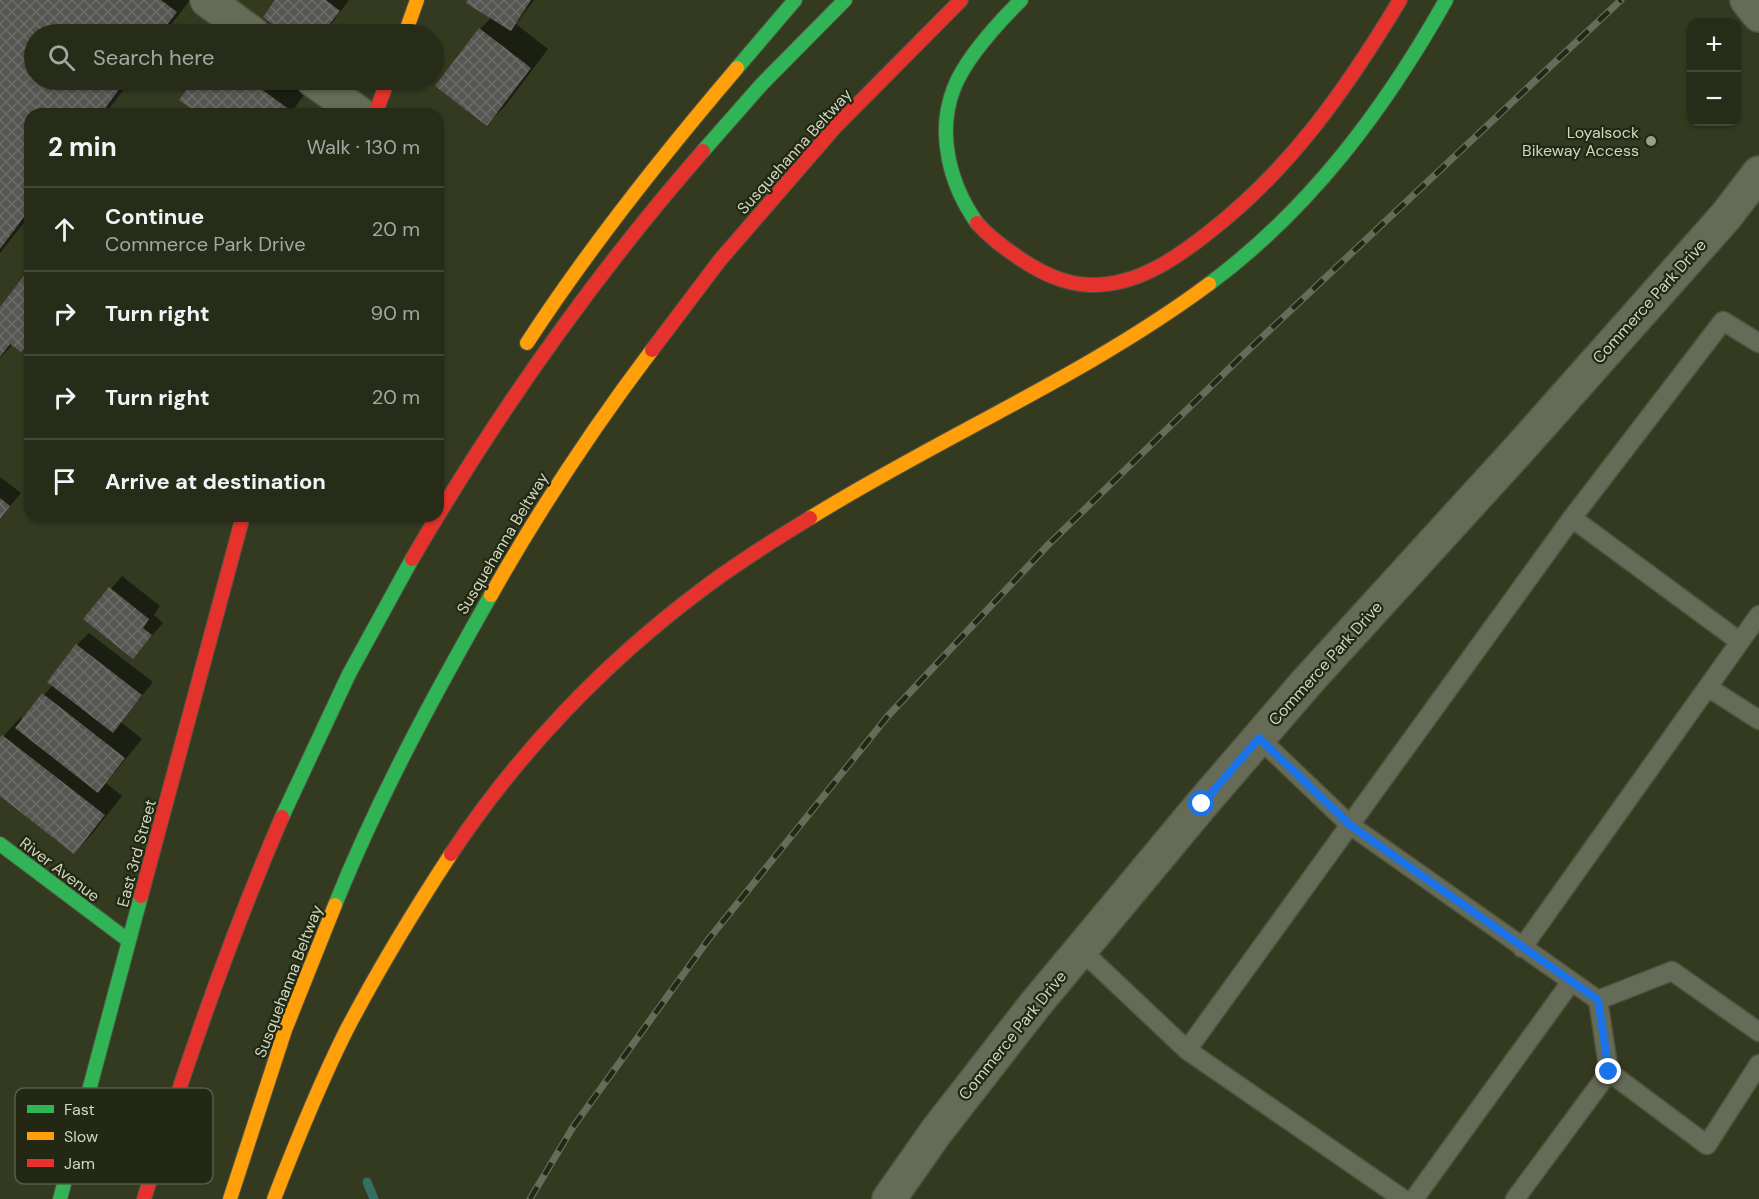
<!DOCTYPE html>
<meta charset="utf-8">
<style>
:root{--surface:#262c18;--page:#323825;--text:#f1f3f6;--muted:#a4a7a2;--line:#424837}
body{margin:0;font-family:"DM Sans",sans-serif;background:var(--page);color:var(--text)}
.controls{position:absolute;right:18px;top:18px;display:grid;overflow:hidden;border-radius:12px;box-shadow:0 2px 4px #0004}
.controls button{width:54px;height:54px;display:grid;place-items:center;padding:0;border:0;border-bottom:2px solid var(--line);background:var(--surface);color:var(--text);font:30px sans-serif}
.stop{position:absolute;width:18px;height:18px;margin:-14px;border:4px solid #1a73e8;border-radius:50%;background:#fff}
.stop.end{background:#1a73e8;border-color:#fff;box-shadow:0 2px 6px #0008}
.list{margin:0;padding:0;list-style:none}
h2{display:flex;justify-content:space-between;align-items:center;height:78px;margin:0;padding:0 24px;font-size:26px}
h2 small{font-size:20px;font-weight:400;color:var(--muted)}
.list li{display:grid;grid-template-columns:39px 1fr auto;gap:18px;align-items:center;box-sizing:border-box;height:84px;padding:0 24px;border-top:2px solid var(--line)}
.list b{display:block;font-size:22px;white-space:nowrap}
.list p{margin:0;font-size:20px;white-space:nowrap;color:var(--muted)}
.list em{font-size:20px;font-style:normal;color:var(--muted)}
.icon{flex:none;width:33px;height:33px;fill:none;stroke:currentColor;stroke-width:2;stroke-linecap:round;stroke-linejoin:round}
.map{position:relative;flex:none;width:1759px;height:1199px;overflow:hidden}
.search{position:absolute;background:var(--surface);box-shadow:0 2px 4px #0004;left:24px;top:24px;width:420px;height:66px;display:flex;align-items:center;gap:15px;box-sizing:border-box;padding:0 21px;border-radius:33px;color:var(--muted);font-size:22px}
.panel{position:absolute;background:var(--surface);box-shadow:0 2px 4px #0004;left:24px;top:108px;width:420px;height:414px;border-radius:18px}
.map>svg:first-child{display:block}
.shadow{fill:#0007}
.lines{fill:none;stroke-linecap:round;stroke-linejoin:round}
.stream{stroke:#356f62;stroke-width:9}
.building{fill:url(#building-cross-hatch)}
.lane-casing{stroke:#4f5440;stroke-width:21}
.street-casing{stroke:#4f5440;stroke-width:36}
.fast-casing{stroke:#4f5440;stroke-width:16}
.slow-casing{stroke:#4f5440;stroke-width:16}
.jam-casing{stroke:#4f5440;stroke-width:16}
.lane{stroke:#666b57;stroke-width:18}
.street{stroke:#666b57;stroke-width:33}
.fast{stroke:#30b455;stroke-width:14}
.slow{stroke:#ff9f0a;stroke-width:14}
.jam{stroke:#e5322d;stroke-width:14}
.rail-casing{stroke:#666b5a;stroke-width:7}
.rail{stroke:#232814;stroke-width:4.5;stroke-dasharray:14;stroke-linecap:butt}
.route{stroke:#1a73e8;stroke-width:8}
.poi-dot{fill:#98a087;stroke:#232814;stroke-width:2}
.labels{text-anchor:middle;stroke-width:4.5;stroke-linejoin:round;paint-order:stroke}
.poi-label{font-size:16px;fill:#cfd7be;stroke:#232814;text-anchor:end}
.street-label{font-size:16px;fill:#cfd7be;stroke:#232814}
.key{fill:#232814;stroke:#575d47;stroke-width:1.5}
.key-label{font-size:16px;fill:#cfd7be}
</style>
<div class="map">
<svg width="1759" height="1199" viewBox="0 0 1759 1199">
<defs>
<pattern id="building-cross-hatch" width="8" height="8" patternUnits="userSpaceOnUse" patternTransform="scale(1.5)"><rect width="8" height="8" fill="#565652"/><path d="M0 0l8 8M0 8l8-8" fill="none" stroke="#6d6e69"/></pattern>
</defs>
<rect width="100%" height="100%" fill="#333a20"/>
<path class="shadow" d="M0,0H190L164,34H34V80H131L105,114H30V215L0,253Z
M277,0H349L324,34H287L265,16Z
M470,0H534L516,24L548,49L505,106L487,124L480,29L492,17Z
M196,80H292L307,91L290,114H201L181,99Z
M30,270V341L21,350L13,344L0,358V310Z
M0,477L21,493L0,518Z
M122,576L160,606L154,615L163,623L133,657L85,619Z
M89,633L153,682L121,722L142,739L106,783L122,796L92,834L74,852L0,794V740L21,717L23,719L53,685L77,645Z"/>
<g class="lines">
<path class="stream" d="M367,1182L374,1199"/>
</g>
<path class="building" d="M0,0H161L177,12L160,34H34V80H126L101,114H30V209L0,249Z
M275,0H326L340,11L322,34H285L263,17Z
M468,0H531L511,31L466,3Z
M479,28L531,68L487,126L435,86Z
M194,80H249L290,110L287,114H199L179,100Z
M30,268V340L21,352L10,344L0,357V307Z
M0,498L10,506L0,519Z
M109,587L149,619L143,628L152,635L133,659L83,619Z
M76,644L142,695L113,733L47,682Z
M42,693L125,758L98,793L15,728Z
M2,735L105,815L74,854L0,796V737Z"/>
<g class="lines">
<g class="lane-casing">
<path id="lane" d="M1572,518L1739,641
M1709,688L1759,720
M1259,738L1350,825L1598,1000L1609,1072L1707,1145L1759,1064
M1522,948L1759,615
M1081,950L1187,1050L1403,1199
M1598,1000L1672,971L1759,1032
M1187,1050L1572,518L1723,321L1759,343
M1414,1199L1571,982
M1515,1199L1609,1072"/>
</g>
<g class="street-casing">
<path id="street" d="M207,0L253,34
M1747,0L1759,15
M313,80L360,114
M889,1199L936,1132L1034,1006L1202,804L1306,683L1522,446L1726,216L1759,173"/>
</g>
<g class="fast-casing">
<path id="fast" d="M737,68L795,0
M703,151L762,84L845,0
M977,223C950,185 936,133 954,88C966,57 998,23 1021,0
M1209,284C1310,209 1384,110 1446,0
M282,817L349,674L412,559
M0,844L129,941
M335,905C378,798 434,695 491,595
M60,1199L141,896"/>
</g>
<g class="slow-casing">
<path id="slow" d="M405,34L417,0
M527,343C590,246 662,156 737,68
M810,518C940,437 1085,376 1209,284
M491,595C539,510 593,428 652,350
M230,1199L285,1030L335,905
M274,1199C296,1142 319,1085 346,1031C378,970 413,912 451,854"/>
</g>
<g class="jam-casing">
<path id="jam" d="M375,114L388,80
M977,223C989,237 1003,247 1019,258C1040,272 1063,284 1090,285C1135,286 1174,260 1208,233C1290,170 1347,88 1400,0
M652,350L720,260L836,126L961,0
M412,559C496,415 593,277 703,151
M451,854C517,754 604,663 700,591C735,564 772,541 810,518
M141,896L243,516
M144,1199C184,1069 228,942 282,817"/>
</g>
<use href="#lane" class="lane"/>
<use href="#street" class="street"/>
<use href="#fast" class="fast"/>
<use href="#slow" class="slow"/>
<use href="#jam" class="jam"/>
<g class="rail-casing">
<path id="rail" d="M530,1199L573,1127L708,940L887,717L1047,546L1241,357L1621,0"/>
</g>
<use href="#rail" class="rail"/>
</g>
<g class="lines">
<path class="route" d="M1202,804L1259,738L1350,825L1598,1000L1609,1072"/>
</g>
<circle class="poi-dot" cx="1651" cy="141" r="6"/>
<g class="labels">
<g class="poi-label">
<text x="1639" y="138">Loyalsock<tspan x="1639" dy="18">Bikeway Access</tspan></text>
</g>
<g class="street-label">
<text transform="translate(794 151) rotate(-48)" y="6">Susquehanna Beltway</text>
<text transform="translate(1649 301) rotate(-48)" y="6">Commerce Park Drive</text>
<text transform="translate(502 543) rotate(-59)" y="6">Susquehanna Beltway</text>
<text transform="translate(1325 663) rotate(-48)" y="6">Commerce Park Drive</text>
<text transform="translate(136 853) rotate(-75)" y="6">East 3rd Street</text>
<text transform="translate(60 869) rotate(37)" y="6">River Avenue</text>
<text transform="translate(288 981) rotate(-69)" y="6">Susquehanna Beltway</text>
<text transform="translate(1012 1035) rotate(-51)" y="6">Commerce Park Drive</text>
</g>
</g>
<rect x="15" y="1088" width="198" height="96" rx="9" class="key"/>
<rect x="27" y="1105" width="27" height="8" fill="#30b455"/>
<rect x="27" y="1132" width="27" height="8" fill="#ff9f0a"/>
<rect x="27" y="1159" width="27" height="8" fill="#e5322d"/>
<g class="key-label">
<text x="64" y="1115">Fast</text>
<text x="64" y="1142">Slow</text>
<text x="64" y="1169">Jam</text>
</g>
</svg>
<div class="controls">
<button>+</button>
<button>−</button>
</div>
<div class="stop" style="left:1202px;top:804px"></div>
<div class="stop end" style="left:1609px;top:1072px"></div>
<div class="search"><svg class="icon" aria-label="search" viewBox="0 0 24 24"><circle cx="10" cy="10" r="6"/><path d="M15 15l6 6"/></svg>Search here</div>
<section class="panel">
<h2>2 min<small>Walk · 130 m</small></h2>
<ul class="list">
<li><svg class="icon" aria-label="ahead" viewBox="0 0 24 24"><path d="M12 20V5M6 11l6-6 6 6"/></svg><div><b>Continue</b><p>Commerce Park Drive</p></div><em>20 m</em></li>
<li><svg class="icon" aria-label="right" viewBox="0 0 24 24"><path d="M7 20v-9h11M14 6l5 5-5 5"/></svg><div><b>Turn right</b></div><em>90 m</em></li>
<li><svg class="icon" aria-label="right" viewBox="0 0 24 24"><path d="M7 20v-9h11M14 6l5 5-5 5"/></svg><div><b>Turn right</b></div><em>20 m</em></li>
<li><svg class="icon" aria-label="arrive" viewBox="0 0 24 24"><path d="M6 21V4h12l-3 4 3 4H6"/></svg><div><b>Arrive at destination</b></div></li>
</ul>
</section>
</div>
